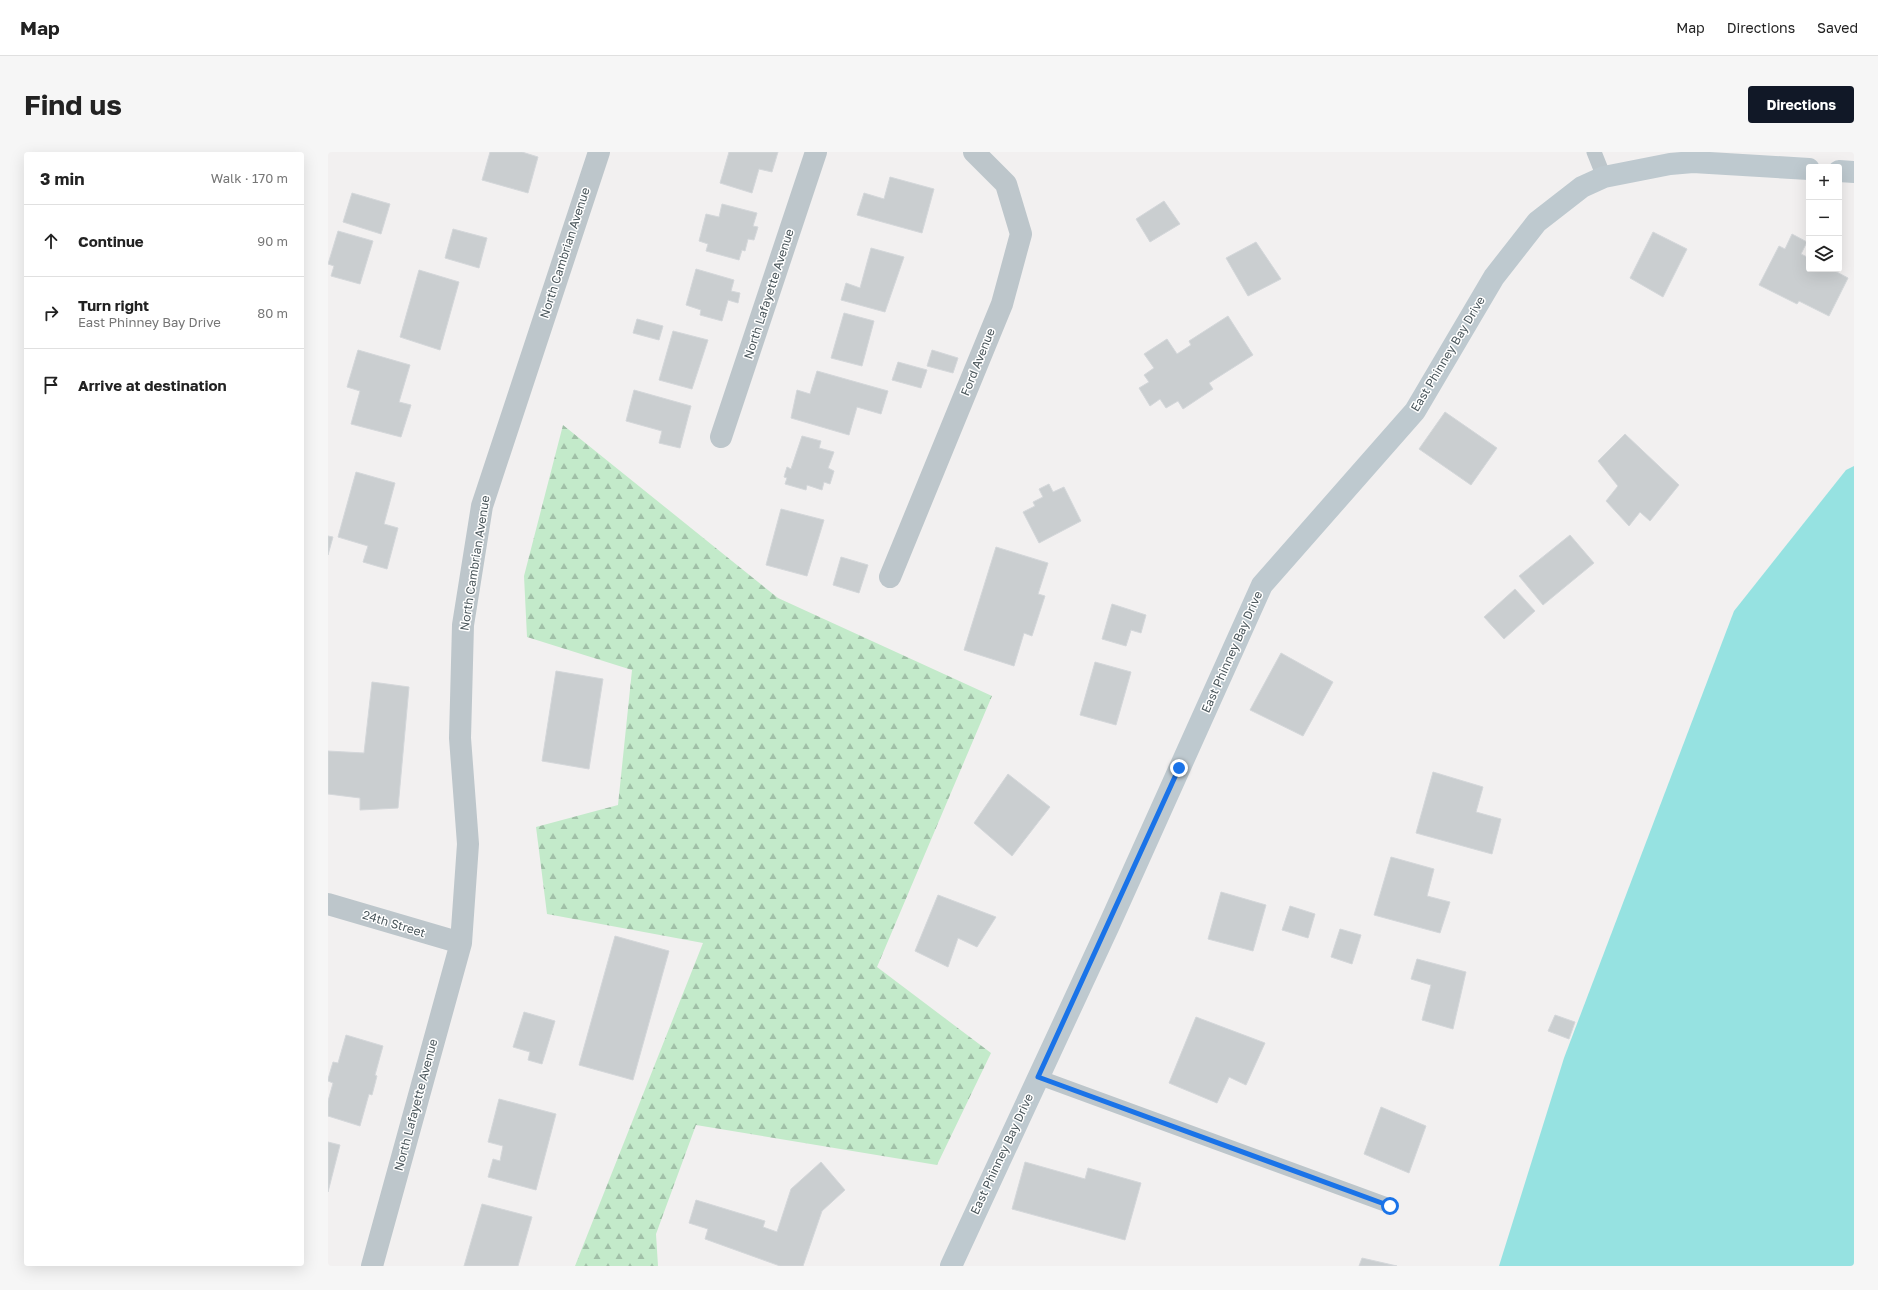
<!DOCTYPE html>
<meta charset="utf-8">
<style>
:root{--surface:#fff;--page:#f6f6f6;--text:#222;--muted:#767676;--line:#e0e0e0;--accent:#111827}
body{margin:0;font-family:"Golos Text",sans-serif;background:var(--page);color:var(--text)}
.controls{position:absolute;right:12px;top:12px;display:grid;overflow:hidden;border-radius:4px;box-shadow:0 4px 16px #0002}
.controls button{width:36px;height:36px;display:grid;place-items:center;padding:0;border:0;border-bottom:1px solid var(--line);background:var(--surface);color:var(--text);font:20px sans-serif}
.stop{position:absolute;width:12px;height:12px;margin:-9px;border:3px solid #1a73e8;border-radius:50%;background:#fff}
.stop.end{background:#1a73e8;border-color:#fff;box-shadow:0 1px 4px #0008}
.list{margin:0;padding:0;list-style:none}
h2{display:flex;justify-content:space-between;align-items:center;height:52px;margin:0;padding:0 16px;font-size:17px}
h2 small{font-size:13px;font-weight:400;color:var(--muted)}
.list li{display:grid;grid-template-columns:26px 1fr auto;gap:12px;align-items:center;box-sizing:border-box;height:72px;padding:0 16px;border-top:1px solid var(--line)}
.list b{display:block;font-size:15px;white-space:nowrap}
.list p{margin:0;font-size:13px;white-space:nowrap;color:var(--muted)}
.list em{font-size:13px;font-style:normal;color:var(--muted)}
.icon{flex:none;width:22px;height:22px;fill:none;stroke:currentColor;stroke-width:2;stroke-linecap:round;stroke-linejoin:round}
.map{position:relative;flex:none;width:1526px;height:1114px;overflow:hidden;border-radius:4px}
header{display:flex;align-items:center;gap:24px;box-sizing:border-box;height:56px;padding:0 20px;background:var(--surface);border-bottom:1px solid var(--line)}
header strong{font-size:19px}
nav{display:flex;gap:22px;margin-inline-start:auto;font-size:14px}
.intro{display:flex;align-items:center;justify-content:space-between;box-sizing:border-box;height:96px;padding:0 24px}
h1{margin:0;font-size:28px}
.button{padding:10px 18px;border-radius:4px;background:var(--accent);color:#fff;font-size:14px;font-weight:700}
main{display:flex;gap:24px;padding:0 24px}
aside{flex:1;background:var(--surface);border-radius:4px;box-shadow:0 4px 16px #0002}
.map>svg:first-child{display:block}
.forest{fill:url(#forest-firs)}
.water{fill:#96e2e1}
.building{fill:#caced0;stroke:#d4d7da}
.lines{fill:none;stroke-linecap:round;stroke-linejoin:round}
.lane{stroke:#bdc6cb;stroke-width:15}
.street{stroke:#bdc6cb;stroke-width:22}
.secondary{stroke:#bec9cf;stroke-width:22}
.route{stroke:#1a73e8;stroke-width:5}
.labels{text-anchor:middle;stroke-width:3;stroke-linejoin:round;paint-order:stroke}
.street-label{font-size:12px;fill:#4a565b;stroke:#fff}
</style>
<header>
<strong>Map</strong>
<nav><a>Map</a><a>Directions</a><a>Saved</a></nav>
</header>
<div class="intro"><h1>Find us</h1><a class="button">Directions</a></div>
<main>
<aside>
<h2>3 min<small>Walk · 170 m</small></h2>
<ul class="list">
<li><svg class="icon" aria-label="ahead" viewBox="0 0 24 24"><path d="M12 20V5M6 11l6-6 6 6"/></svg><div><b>Continue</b></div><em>90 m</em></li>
<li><svg class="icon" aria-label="right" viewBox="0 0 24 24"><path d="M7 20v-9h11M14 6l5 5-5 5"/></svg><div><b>Turn right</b><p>East Phinney Bay Drive</p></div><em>80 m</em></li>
<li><svg class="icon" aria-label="arrive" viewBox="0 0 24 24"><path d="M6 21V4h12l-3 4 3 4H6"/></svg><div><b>Arrive at destination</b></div></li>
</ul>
</aside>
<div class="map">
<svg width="1526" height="1114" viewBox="0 0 1526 1114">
<defs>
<pattern id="forest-firs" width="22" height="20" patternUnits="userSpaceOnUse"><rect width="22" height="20" fill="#c3eaca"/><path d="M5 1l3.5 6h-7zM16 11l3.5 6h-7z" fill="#a0c0a7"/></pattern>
</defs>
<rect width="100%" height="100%" fill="#f2f0f0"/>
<path class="forest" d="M235,273L450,446L664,544L549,815L663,901L609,1013L368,973L328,1082L330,1114H247L375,791L219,762L208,675L290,653L304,518L199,485L196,424Z"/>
<path class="water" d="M1526,314V1114H1171L1236,906L1406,459L1518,318Z"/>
<path class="building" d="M162,0H194L210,5L200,41L154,28Z
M401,0H450L444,20L431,17L424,41L392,31Z
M562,25L606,37L594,81L529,63L536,41L556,47Z
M24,41L62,52L53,82L15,70Z
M836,49L852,72L822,90L808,67Z
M394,52L429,61L425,74L430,75L426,88L420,87L417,99L414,98L411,108L378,99L380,92L371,89L378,62L391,65Z
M125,77L159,86L151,116L117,106Z
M10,79L45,89L32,132L3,124L6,114L0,112Z
M1325,80L1359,97L1335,145L1302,126Z
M1464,82L1479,90L1473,102L1481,106V117H1503L1520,126L1501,164L1471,149L1469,152L1431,133L1451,94L1457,97Z
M928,90L953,127L920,144L898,106Z
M543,96L576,105L557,160L513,148L518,131L532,136Z
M368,117L406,128L403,139L412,141L410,151L400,148L394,169L372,163L373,158L358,153Z
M91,118L131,130L112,198L72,185Z
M516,161L546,169L534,214L503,206Z
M900,164L925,203L881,231L885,237L855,257L850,249L838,256L832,247L822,254L811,236L821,230L816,223L826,216L816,202L839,187L849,202L863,193L861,189Z
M309,167L335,174L331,188L305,181Z
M345,179L380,188L364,237L331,228Z
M30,198L82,213L71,250L83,253L73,285L23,272L32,239L19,235Z
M604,198L630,206L625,221L599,214Z
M570,210L599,218L593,236L564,228Z
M489,219L560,239L553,262L529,255L521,283L463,266L469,238L482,242Z
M306,238L363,254L352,296L331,291L334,279L298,269Z
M1117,260L1169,296L1143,333L1091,297Z
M1297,282L1351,333L1322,369L1312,360L1301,374L1278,349L1290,334L1270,309Z
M474,284L493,289L491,296L506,300L500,316L506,319L502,332L496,330L494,338L479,333L478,338L457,332L459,326L456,325L459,315L463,317Z
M28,320L67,331L56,372L70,376L59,417L35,410L40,394L10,385Z
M721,332L725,340L736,335L753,369L711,391L695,360L707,354L705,350L715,345L711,337Z
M453,357L496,368L479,424L438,413Z
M1242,383L1266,411L1215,453L1191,424Z
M0,384L5,385L0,403Z
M668,395L720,411L710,442L717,444L704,484L696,481L686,514L636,498Z
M513,405L540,413L531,441L505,433Z
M1187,437L1207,459L1176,487L1156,465Z
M784,452L818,463L813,481L803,478L798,494L774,487Z
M953,501L1005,530L975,584L922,558Z
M767,510L803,520L788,573L752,563Z
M228,519L275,527L261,617L214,609Z
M44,530L81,535L70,656L32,658V646L0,642V599L36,601Z
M1105,620L1155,635L1148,660L1173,667L1164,702L1088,681Z
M680,622L722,655L684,704L646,671Z
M1063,705L1106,717L1099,744L1122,750L1112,781L1046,763Z
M893,740L938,753L925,799L880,787Z
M610,743L668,765L649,795L630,786L620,815L587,799Z
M962,754L987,762L980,786L954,778Z
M1012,777L1033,783L1024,812L1003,805Z
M287,784L341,799L305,928L251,913Z
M1089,807L1138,820L1125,877L1094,868L1103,833L1083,827Z
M196,860L227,869L214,912L200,908L202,900L185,895Z
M1227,863L1247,870L1241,887L1220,879Z
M868,865L937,891L918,933L901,925L889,951L841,931Z
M18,883L55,894L47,923L49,924L44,943L41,942L32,974L0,964V949L5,931L0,929V927L5,910L10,911Z
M171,947L228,962L208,1038L160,1025L165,1007L172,1009L175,994L160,990Z
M1053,955L1098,974L1081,1021L1036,1002Z
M0,990L12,993L0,1040Z
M493,1010L517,1038L494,1059L475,1114H452L377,1087L380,1077L361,1071L368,1048L437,1069L435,1075L449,1080L463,1037Z
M697,1010L757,1027L760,1016L813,1031L797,1088L684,1057Z
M154,1052L204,1065L190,1114H136Z
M1034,1106L1069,1114H1031Z"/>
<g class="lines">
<path class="lane" d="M1266,0L1276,25
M710,925L1062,1054"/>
<path class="street" d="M393,285L488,0
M562,425L674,152L693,82L678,32L646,0
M0,752L133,791
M44,1114L133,791L140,692L132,586L135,473L154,354L271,0"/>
<path class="secondary" d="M1511,19L1526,20
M623,1114L782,771L934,433L1087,259L1166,125L1209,70L1254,35L1276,25L1342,12L1365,10L1481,17"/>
</g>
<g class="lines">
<path class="route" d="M851,616L710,925L1062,1054"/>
</g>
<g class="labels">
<g class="street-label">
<text transform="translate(237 101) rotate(-72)" y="4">North Cambrian Avenue</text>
<text transform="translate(441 142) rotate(-72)" y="4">North Lafayette Avenue</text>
<text transform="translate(1120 202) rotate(-59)" y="4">East Phinney Bay Drive</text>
<text transform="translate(650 210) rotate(-68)" y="4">Ford Avenue</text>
<text transform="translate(147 411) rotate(-81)" y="4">North Cambrian Avenue</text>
<text transform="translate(904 500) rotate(-66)" y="4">East Phinney Bay Drive</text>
<text transform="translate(66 772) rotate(17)" y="4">24th Street</text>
<text transform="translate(88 953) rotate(-75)" y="4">North Lafayette Avenue</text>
<text transform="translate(674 1002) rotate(-65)" y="4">East Phinney Bay Drive</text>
</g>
</g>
</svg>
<div class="controls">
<button>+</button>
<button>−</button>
<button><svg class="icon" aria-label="layers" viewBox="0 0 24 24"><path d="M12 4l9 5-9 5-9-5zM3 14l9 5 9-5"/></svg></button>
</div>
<div class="stop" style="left:1062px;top:1054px"></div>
<div class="stop end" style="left:851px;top:616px"></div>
</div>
</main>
